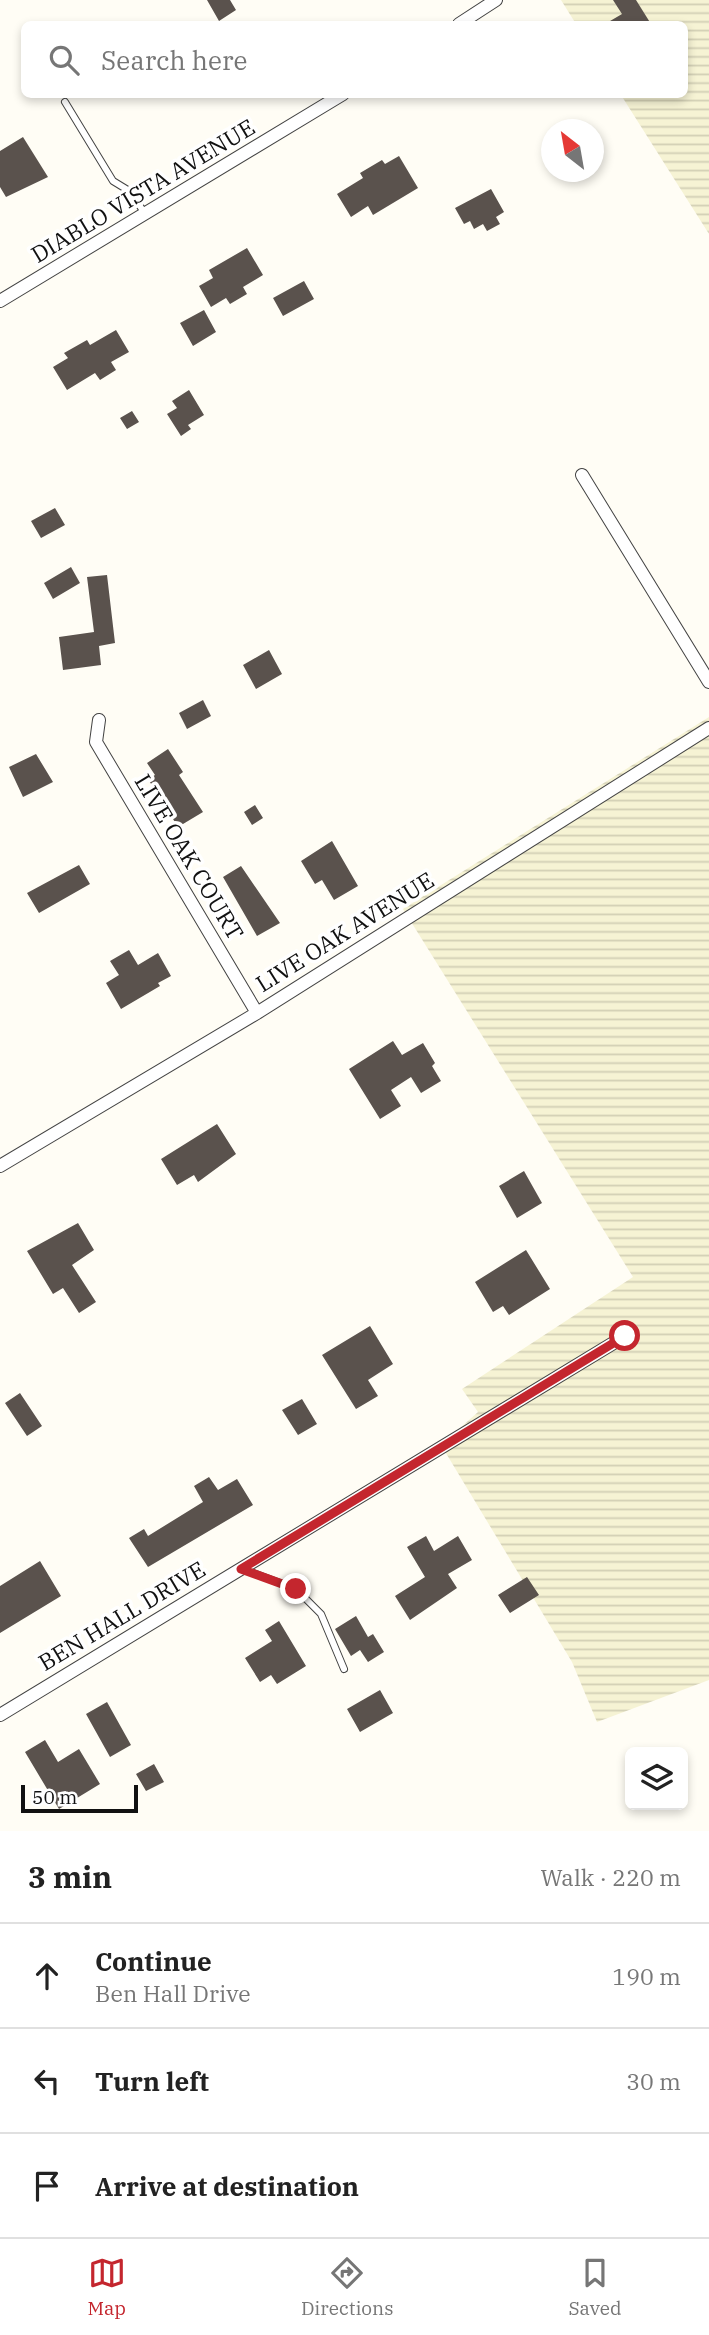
<!DOCTYPE html>
<meta charset="utf-8">
<style>
:root{--surface:#fff;--page:#f2f2f2;--text:#222;--muted:#767676;--line:#e0e0e0;--accent:#c4262e}
body{margin:0;font-family:"IBM Plex Serif",serif;background:var(--page);color:var(--text)}
.controls{position:absolute;right:21px;bottom:21px;display:grid;overflow:hidden;border-radius:10px;box-shadow:0 4px 10px #0003}
.controls button{width:63px;height:63px;display:grid;place-items:center;padding:0;border:0;border-bottom:2px solid var(--line);background:var(--surface);color:var(--text);font:35px sans-serif}
.compass{position:absolute;left:541px;top:119px;width:63px;height:63px;border-radius:50%;background:var(--surface);box-shadow:0 4px 10px #0003;rotate:329deg}
.scale{position:absolute;left:21px;bottom:18px;width:117px;box-sizing:border-box;padding-left:7px;border:4px solid #111;border-top:0;font-size:19px;line-height:24px;white-space:nowrap;color:#111;-webkit-text-stroke:5px #fff;paint-order:stroke}
.stop{position:absolute;width:21px;height:21px;margin:-16px;border:5px solid #c4262e;border-radius:50%;background:#fff}
.stop.end{background:#c4262e;border-color:#fff;box-shadow:0 2px 7px #0008}
.list{margin:0;padding:0;list-style:none}
h2{display:flex;justify-content:space-between;align-items:center;height:91px;margin:0;padding:0 28px;font-size:30px}
h2 small{font-size:23px;font-weight:400;color:var(--muted)}
.list li{display:grid;grid-template-columns:46px 1fr auto;gap:21px;align-items:center;box-sizing:border-box;height:105px;padding:0 28px;border-top:2px solid var(--line)}
.list b{display:block;font-size:26px;white-space:nowrap}
.list p{margin:0;font-size:23px;white-space:nowrap;color:var(--muted)}
.list em{font-size:23px;font-style:normal;color:var(--muted)}
.icon{flex:none;width:38px;height:38px;fill:none;stroke:currentColor;stroke-width:2;stroke-linecap:round;stroke-linejoin:round}
.map{position:relative;flex:none;width:709px;height:1831px;overflow:hidden}
.search{position:absolute;background:var(--surface);box-shadow:0 4px 10px #0003;left:21px;right:21px;top:21px;height:77px;display:flex;align-items:center;gap:18px;box-sizing:border-box;padding:0 24px;border-radius:10px;color:var(--muted);font-size:26px}
.sheet{height:406px;background:var(--surface)}
nav{display:flex;justify-content:space-around;align-items:center;box-sizing:border-box;height:98px;border-top:2px solid var(--line);background:var(--surface);font-size:19px;color:var(--muted)}
nav a{display:grid;justify-items:center;gap:4px}
nav .on{color:var(--accent)}
.map>svg:first-child{display:block}
.farmland{fill:url(#farmland-rules)}
.building{fill:#5a524d}
.lines{fill:none;stroke-linecap:round;stroke-linejoin:round}
.lane-casing{stroke:#444;stroke-width:8}
.street-casing{stroke:#444;stroke-width:14}
.lane{stroke:#fff;stroke-width:6}
.street{stroke:#fff;stroke-width:12}
.route{stroke:#c4262e;stroke-width:9}
.labels{text-anchor:middle;stroke-width:7;stroke-linejoin:round;paint-order:stroke}
.street-label{font-size:23px;fill:#111;stroke:#fff}
</style>
<div class="map">
<svg width="709" height="1831" viewBox="0 0 709 1831">
<defs>
<pattern id="farmland-rules" width="6" height="5" patternUnits="userSpaceOnUse" patternTransform="scale(1.75)"><rect width="6" height="5" fill="#f6f3d4"/><path d="M0 2.5h6" fill="none" stroke="#d2cfb5"/></pattern>
</defs>
<rect width="100%" height="100%" fill="#fffdf5"/>
<path class="farmland" d="M561,0H709V234L621,95L684,94V24H576Z
M709,717V1680L597,1722L572,1662L441,1445L478,1412L462,1389L633,1277L403,909Z"/>
<path class="building" d="M207,0H230L236,10L219,21Z
M613,0H636L651,24H605L622,14Z
M23,137L48,177L6,197L0,187V151Z
M399,156L418,188L373,215L368,206L351,217L337,194L363,178L360,173L382,160L385,164Z
M491,189L504,212L496,217L500,224L487,231L483,224L474,229L470,221L464,224L455,208Z
M247,248L263,275L243,287L247,294L230,304L226,298L211,307L199,286L213,278L209,270Z
M304,281L314,299L283,316L273,298Z
M204,310L216,332L193,346L180,323Z
M116,330L129,352L111,362L116,370L100,380L95,373L67,390L53,367L68,358L64,353L87,340L90,345Z
M189,390L204,415L188,425L191,429L181,436L167,414L177,408L172,401Z
M132,411L139,422L127,429L120,418Z
M55,508L65,525L41,538L31,521Z
M71,567L80,583L53,599L44,583Z
M107,575L115,643L99,646L101,665L63,670L59,637L94,632L87,577Z
M269,650L282,674L256,689L243,665Z
M203,700L211,716L187,729L179,713Z
M168,749L183,772L179,775L203,812L178,827L148,779L155,775L147,763Z
M36,754L53,782L23,797L9,767Z
M255,805L263,818L252,825L244,812Z
M332,841L358,886L334,900L322,880L315,884L301,861Z
M79,865L90,884L39,913L27,893Z
M241,866L280,923L257,936L223,877Z
M129,950L138,965L158,953L171,976L158,983L160,986L121,1009L106,983L119,975L110,961Z
M393,1041L402,1055L423,1043L435,1063L432,1066L441,1081L421,1093L411,1077L391,1090L401,1106L380,1119L349,1069Z
M217,1124L236,1154L198,1182L194,1175L177,1185L161,1159Z
M524,1171L542,1203L517,1218L499,1186Z
M78,1223L94,1250L72,1265L96,1302L79,1313L63,1288L53,1294L27,1251Z
M526,1250L550,1289L509,1315L503,1306L493,1312L475,1282Z
M370,1326L393,1364L368,1380L378,1396L356,1409L322,1355Z
M20,1393L42,1426L27,1436L5,1403Z
M302,1399L317,1424L298,1435L282,1410Z
M209,1477L218,1490L237,1479L253,1505L148,1567L129,1538L144,1529L148,1536L203,1502L194,1486Z
M426,1536L434,1551L458,1536L472,1560L448,1574L457,1588L410,1620L395,1596L425,1577L407,1547Z
M40,1561L61,1596L0,1633V1586Z
M527,1577L539,1595L510,1613L498,1595Z
M356,1616L368,1637L373,1634L384,1652L368,1662L360,1650L351,1656L335,1629Z
M279,1621L306,1666L277,1684L271,1675L260,1682L245,1658L272,1641L265,1630Z
M380,1690L393,1713L360,1732L347,1709Z
M107,1702L131,1745L110,1757L86,1714Z
M45,1740L58,1762L79,1749L100,1784L59,1809L25,1752Z
M154,1764L164,1782L146,1791L136,1774Z"/>
<g class="lines">
<g class="lane-casing">
<path id="lane" d="M65,102L113,181L131,192L145,214
M243,1569L296,1589L321,1614L344,1669"/>
</g>
<g class="street-casing">
<path id="street" d="M459,24L496,0
M0,301L343,94
M582,475L709,682
M99,720L96,742L257,1013
M0,1166L257,1013L709,728
M0,1715L625,1336"/>
</g>
<use href="#lane" class="lane"/>
<use href="#street" class="street"/>
</g>
<g class="lines">
<path class="route" d="M296,1589L241,1569L625,1336"/>
</g>
<g class="labels">
<g class="street-label">
<text transform="translate(143 191) rotate(-31)" y="8">DIABLO VISTA AVENUE</text>
<text transform="translate(189 857) rotate(59)" y="8">LIVE OAK COURT</text>
<text transform="translate(345 932) rotate(-32)" y="8">LIVE OAK AVENUE</text>
<text transform="translate(122 1616) rotate(-31)" y="8">BEN HALL DRIVE</text>
</g>
</g>
</svg>
<div class="controls">
<button><svg class="icon" aria-label="layers" viewBox="0 0 24 24"><path d="M12 4l9 5-9 5-9-5zM3 14l9 5 9-5"/></svg></button>
</div>
<svg class="compass" viewBox="-18 -18 36 36"><path d="M0-13l5 13h-10z" fill="#e53935"/><path d="M0 13l5-13h-10z" fill="#767676"/></svg>
<div class="scale">50 m</div>
<div class="stop" style="left:625px;top:1336px"></div>
<div class="stop end" style="left:296px;top:1589px"></div>
<div class="search"><svg class="icon" aria-label="search" viewBox="0 0 24 24"><circle cx="10" cy="10" r="6"/><path d="M15 15l6 6"/></svg>Search here</div>
</div>
<section class="sheet">
<h2>3 min<small>Walk · 220 m</small></h2>
<ul class="list">
<li><svg class="icon" aria-label="ahead" viewBox="0 0 24 24"><path d="M12 20V5M6 11l6-6 6 6"/></svg><div><b>Continue</b><p>Ben Hall Drive</p></div><em>190 m</em></li>
<li><svg class="icon" aria-label="left" viewBox="0 0 24 24"><path d="M17 20v-9H6M10 6l-5 5 5 5"/></svg><div><b>Turn left</b></div><em>30 m</em></li>
<li><svg class="icon" aria-label="arrive" viewBox="0 0 24 24"><path d="M6 21V4h12l-3 4 3 4H6"/></svg><div><b>Arrive at destination</b></div></li>
</ul>
</section>
<nav>
<a class="on"><svg class="icon" aria-label="map" viewBox="0 0 24 24"><path d="M3 6l6-2 6 2 6-2v14l-6 2-6-2-6 2zM9 4v14M15 6v14"/></svg>Map</a>
<a><svg class="icon" aria-label="directions" viewBox="0 0 24 24"><path d="M12 3l9 9-9 9-9-9zM9 14v-3h6M13 9l2 2-2 2"/></svg>Directions</a>
<a><svg class="icon" aria-label="saved" viewBox="0 0 24 24"><path d="M7 4h10v16l-5-4-5 4z"/></svg>Saved</a>
</nav>
